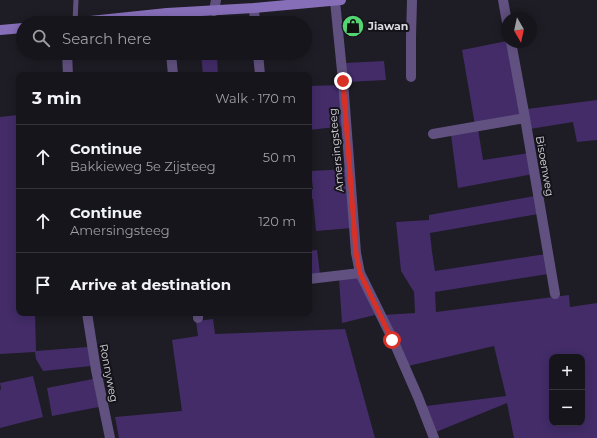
<!DOCTYPE html>
<meta charset="utf-8">
<style>
:root{--surface:#16151b;--page:#232228;--text:#f1f3f6;--muted:#9e9fa3;--line:#35343a}
body{margin:0;font-family:Montserrat,sans-serif;background:var(--page);color:var(--text)}
.controls{position:absolute;right:12px;bottom:12px;display:grid;overflow:hidden;border-radius:8px;box-shadow:0 2px 10px #0003}
.controls button{width:36px;height:36px;display:grid;place-items:center;padding:0;border:0;border-bottom:1px solid var(--line);background:var(--surface);color:var(--text);font:20px sans-serif}
.compass{position:absolute;left:501px;top:12px;width:36px;height:36px;border-radius:50%;background:var(--surface);box-shadow:0 2px 10px #0003;rotate:171deg}
.stop{position:absolute;width:12px;height:12px;margin:-9px;border:3px solid #d93025;border-radius:50%;background:#fff}
.stop.end{background:#d93025;border-color:#fff;box-shadow:0 1px 4px #0008}
.list{margin:0;padding:0;list-style:none}
h2{display:flex;justify-content:space-between;align-items:center;height:52px;margin:0;padding:0 16px;font-size:17px}
h2 small{font-size:13px;font-weight:400;color:var(--muted)}
.list li{display:grid;grid-template-columns:26px 1fr auto;gap:12px;align-items:center;box-sizing:border-box;height:64px;padding:0 16px;border-top:1px solid var(--line)}
.list b{display:block;font-size:15px;white-space:nowrap}
.list p{margin:0;font-size:13px;white-space:nowrap;color:var(--muted)}
.list em{font-size:13px;font-style:normal;color:var(--muted)}
.icon{flex:none;width:22px;height:22px;fill:none;stroke:currentColor;stroke-width:2;stroke-linecap:round;stroke-linejoin:round}
.map{position:relative;flex:none;width:597px;height:438px;overflow:hidden}
.search{position:absolute;background:var(--surface);box-shadow:0 2px 10px #0003;left:16px;top:16px;width:296px;height:44px;display:flex;align-items:center;gap:10px;box-sizing:border-box;padding:0 14px;border-radius:22px;color:var(--muted);font-size:15px}
.panel{position:absolute;background:var(--surface);box-shadow:0 2px 10px #0003;left:16px;top:72px;width:296px;height:244px;border-radius:8px}
.map>svg:first-child{display:block}
.green{fill:#432c68;fill-rule:evenodd}
.lines{fill:none;stroke-linecap:round;stroke-linejoin:round}
.lane{stroke:#615180;stroke-width:5}
.street{stroke:#615180;stroke-width:10}
.secondary{stroke:#876eb9;stroke-width:10}
.route{stroke:#d93025;stroke-width:5}
.labels{text-anchor:middle;stroke-width:4;stroke-linejoin:round;paint-order:stroke}
.poi-label{font-size:11px;font-weight:bold;fill:#dad9de;stroke:#15131a;text-anchor:start}
.street-label{font-size:11px;fill:#dad9de;stroke:#15131a}
</style>
<div class="map">
<svg width="597" height="438" viewBox="0 0 597 438">
<rect width="100%" height="100%" fill="#1e1c24"/>
<path class="green" d="M225,16V23H199L198,18Z
M507,41L521,107L519,116L475,125L462,50Z
M201,53H227L228,55L217,56L218,75H203Z
M384,61L386,80L347,82L345,63Z
M340,85L344,126L309,130V86Z
M597,100V140L577,142L573,122L530,129L527,109Z
M17,106H19V129H18L19,138V313H35L36,351L88,347L91,366L43,371L36,359L35,352L0,354V117L17,115Z
M478,129L483,160L529,153L533,174L458,188L451,135Z
M347,169L352,228L316,231L313,199H309V190L313,189L311,171Z
M535,196L538,214L430,233L432,252L435,271L546,254L548,274L435,292L436,312L569,295L570,307L597,303V438H514L507,403L436,432L426,406L506,396L494,346L408,366L383,315L415,313L414,292L401,271L396,222L429,220V215ZM552,357H582V423H552Z
M317,250L320,274L309,276V251Z
M358,277L375,315L342,323L339,279Z
M213,319L215,334L345,329L375,438H119L115,417L182,411L172,340L198,336L196,321Z
M33,376L43,417L0,428V390L1,389L0,383Z
M93,379L99,407L52,416L47,388Z"/>
<g class="lines">
<path class="lane" d="M75,23L76,0"/>
<path class="street" d="M503,0L507,22
M335,1L343,81L356,253L360,273L393,340L418,397L434,438
M254,8L255,23
M214,11L216,0
M167,13L168,23
M511,42L525,118L555,294
M67,53L68,75
M171,53L173,75
M258,53L260,75
M411,77V37L412,0
M433,134L525,118
M309,279L360,273
M87,313L96,370L110,438
M198,313V318"/>
<path class="secondary" d="M71,23L167,13L254,8L341,0
M0,30L23,28"/>
</g>
<g class="lines">
<path class="route" d="M343,81L356,253L360,273L392,340"/>
</g>
<defs>
<g id="shop-disc" transform="scale(1.15)"><circle r="9.5" fill="#53d672" stroke="#15131a"/><path d="M-5-2.5h2.3a2.7 3.5 0 0 1 5.4 0H5L5.5 6h-11ZM-1.5-2.5h3a1.5 2.3 0 0 0-3 0Z" fill="#111"/></g>
</defs>
<g fill-rule="evenodd">
<use href="#shop-disc" x="353" y="26"/>
</g>
<g class="labels">
<g class="poi-label">
<text x="368" y="30">Jiawan</text>
</g>
<g class="street-label">
<text transform="translate(336 150) rotate(-95)" y="4">Amersingsteeg</text>
<text transform="translate(545 166) rotate(80)" y="4">Bisoenweg</text>
<text transform="translate(109 373) rotate(79)" y="4">Ronnyweg</text>
</g>
</g>
</svg>
<div class="controls">
<button>+</button>
<button>−</button>
</div>
<svg class="compass" viewBox="-18 -18 36 36"><path d="M0-13l5 13h-10z" fill="#e53935"/><path d="M0 13l5-13h-10z" fill="#9e9fa3"/></svg>
<div class="stop" style="left:392px;top:340px"></div>
<div class="stop end" style="left:343px;top:81px"></div>
<div class="search"><svg class="icon" aria-label="search" viewBox="0 0 24 24"><circle cx="10" cy="10" r="6"/><path d="M15 15l6 6"/></svg>Search here</div>
<section class="panel">
<h2>3 min<small>Walk · 170 m</small></h2>
<ul class="list">
<li><svg class="icon" aria-label="ahead" viewBox="0 0 24 24"><path d="M12 20V5M6 11l6-6 6 6"/></svg><div><b>Continue</b><p>Bakkieweg 5e Zijsteeg</p></div><em>50 m</em></li>
<li><svg class="icon" aria-label="ahead" viewBox="0 0 24 24"><path d="M12 20V5M6 11l6-6 6 6"/></svg><div><b>Continue</b><p>Amersingsteeg</p></div><em>120 m</em></li>
<li><svg class="icon" aria-label="arrive" viewBox="0 0 24 24"><path d="M6 21V4h12l-3 4 3 4H6"/></svg><div><b>Arrive at destination</b></div></li>
</ul>
</section>
</div>
